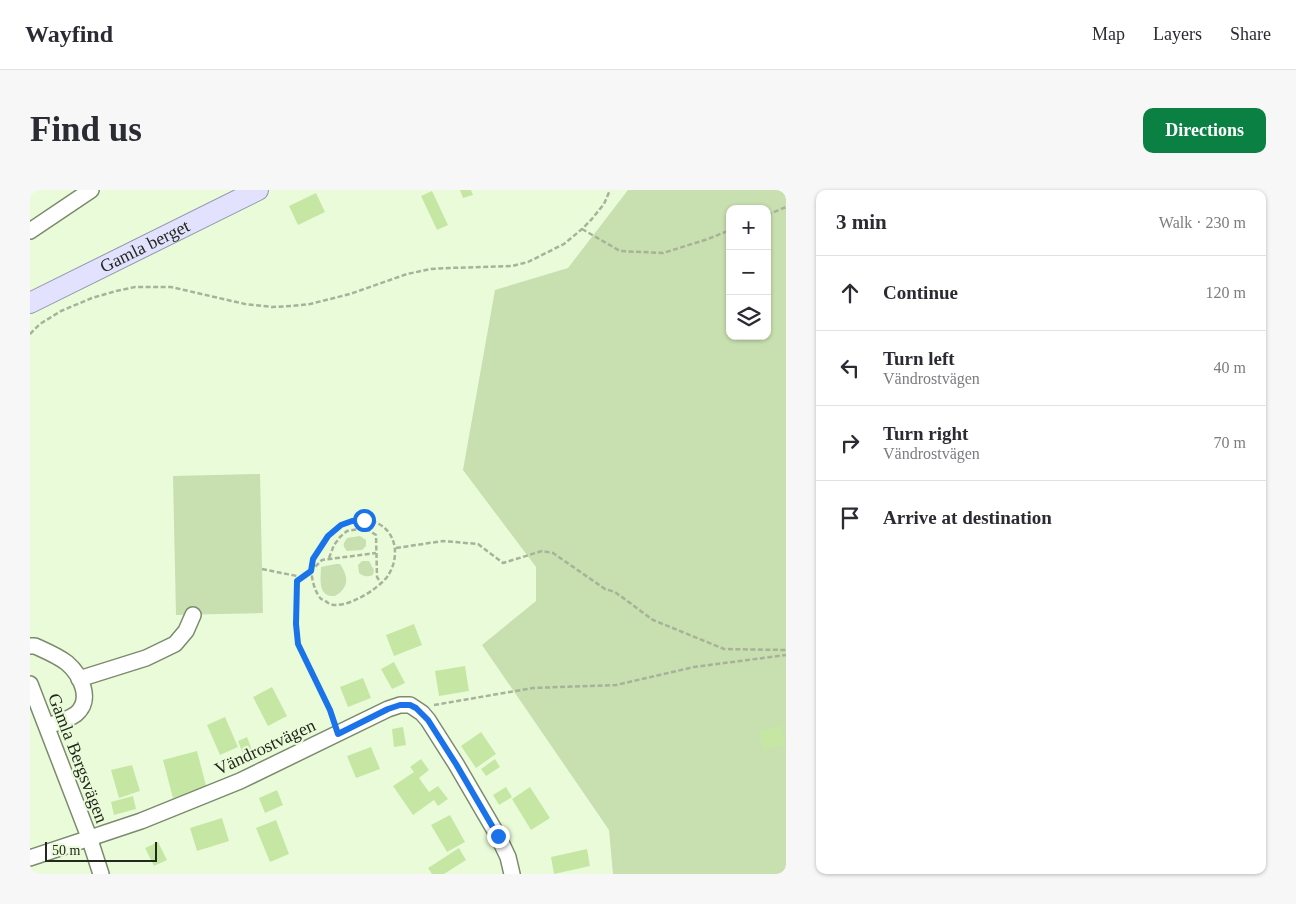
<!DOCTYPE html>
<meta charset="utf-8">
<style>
:root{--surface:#fff;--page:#f7f7f7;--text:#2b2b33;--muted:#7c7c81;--line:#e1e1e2;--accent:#0b8043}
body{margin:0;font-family:Georgia,serif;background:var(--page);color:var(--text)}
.controls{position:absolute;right:15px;top:15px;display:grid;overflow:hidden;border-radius:10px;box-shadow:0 1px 4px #0004}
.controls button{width:45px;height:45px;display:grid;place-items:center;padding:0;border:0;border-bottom:1px solid var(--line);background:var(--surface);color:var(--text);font:25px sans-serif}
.scale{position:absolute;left:15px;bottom:12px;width:112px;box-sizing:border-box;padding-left:5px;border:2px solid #23291d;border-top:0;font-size:14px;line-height:18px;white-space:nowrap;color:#23291d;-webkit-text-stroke:4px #eafbda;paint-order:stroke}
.stop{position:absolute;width:15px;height:15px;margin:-11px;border:4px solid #1a73e8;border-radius:50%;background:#fff}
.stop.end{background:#1a73e8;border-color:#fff;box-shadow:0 1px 5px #0008}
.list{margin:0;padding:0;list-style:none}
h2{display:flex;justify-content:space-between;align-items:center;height:65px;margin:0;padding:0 20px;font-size:21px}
h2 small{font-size:16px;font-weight:400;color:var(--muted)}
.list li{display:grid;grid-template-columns:32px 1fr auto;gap:15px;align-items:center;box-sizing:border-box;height:75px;padding:0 20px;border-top:1px solid var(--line)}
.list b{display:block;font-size:19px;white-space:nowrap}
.list p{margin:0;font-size:16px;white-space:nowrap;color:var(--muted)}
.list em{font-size:16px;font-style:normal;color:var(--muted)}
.icon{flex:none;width:28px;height:28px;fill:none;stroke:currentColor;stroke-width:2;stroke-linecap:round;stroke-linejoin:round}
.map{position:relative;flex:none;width:756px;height:684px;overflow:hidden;border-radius:10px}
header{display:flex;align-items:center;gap:30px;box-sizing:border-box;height:70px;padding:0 25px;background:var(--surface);border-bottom:1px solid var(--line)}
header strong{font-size:24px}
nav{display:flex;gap:28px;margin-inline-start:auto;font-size:18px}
.intro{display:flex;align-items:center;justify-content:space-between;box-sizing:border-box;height:120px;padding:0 30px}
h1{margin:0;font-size:35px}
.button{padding:12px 22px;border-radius:10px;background:var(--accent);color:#fff;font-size:18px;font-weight:700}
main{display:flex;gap:30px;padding:0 30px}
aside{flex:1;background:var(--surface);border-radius:10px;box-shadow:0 1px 4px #0004}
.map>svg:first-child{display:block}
.green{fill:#c8dfb0;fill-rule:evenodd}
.building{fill:#c6e7a4}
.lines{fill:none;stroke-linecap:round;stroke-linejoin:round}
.minor-casing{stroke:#7c8a6d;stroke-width:18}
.major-casing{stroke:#9395af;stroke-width:22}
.path{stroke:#a6b399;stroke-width:2.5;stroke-dasharray:5 2.5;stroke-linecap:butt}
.minor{stroke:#fff;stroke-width:15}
.major{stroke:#e3e2fe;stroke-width:20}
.route{stroke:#1a73e8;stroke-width:6}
.labels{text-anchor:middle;stroke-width:4.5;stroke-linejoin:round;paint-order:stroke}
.street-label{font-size:18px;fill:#23291d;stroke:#eafbda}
</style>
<header>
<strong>Wayfind</strong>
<nav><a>Map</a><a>Layers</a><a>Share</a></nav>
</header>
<div class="intro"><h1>Find us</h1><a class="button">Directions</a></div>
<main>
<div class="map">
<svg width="756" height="684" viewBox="0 0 756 684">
<rect width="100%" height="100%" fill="#eafbda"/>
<path class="green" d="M598,0H756V684H583L579,640L452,455L506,411V377L433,280L465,100L538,78ZM700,19H737V146H700Z
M230,284L233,423L146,425L143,286Z
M330,346L336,350V356L332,360L317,361C312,355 313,354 317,348Z
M332,371H339L344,380L343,385C337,387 334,387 329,383L328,375Z
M306,374H310C319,387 319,398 305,406C302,406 299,406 297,405C288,400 291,385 291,377Z"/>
<path class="building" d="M430,0H441L443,5L433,8Z
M402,1L418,35L407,40L391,6Z
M286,3L295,22L268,35L259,16Z
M384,434L392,455L364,466L356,445Z
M364,472L375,493L362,499L351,479Z
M435,476L439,501L409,506L405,481Z
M333,488L341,508L318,517L310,497Z
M242,497L257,526L238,536L223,507Z
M195,527L208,557L190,565L177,535Z
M751,536L756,555L733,560L729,541Z
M373,537L376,555L364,557L362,539Z
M451,542L466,564L446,578L431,556Z
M217,547L224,565L215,569L208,551Z
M341,557L350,579L326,588L317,566Z
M167,561L177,599L143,608L133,570Z
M391,569L399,580L389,588L399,602L408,596L418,609L408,616L404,610L383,625L363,596L384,582L380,577Z
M465,569L470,577L456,586L451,579Z
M102,575L110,601L89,608L81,580Z
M476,597L482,607L469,615L463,605Z
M500,597L520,628L501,640L482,609Z
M247,600L253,615L235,623L229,608Z
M103,606L106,619L84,625L81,612Z
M420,625L435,652L417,662L401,635Z
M192,628L199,651L167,661L160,638Z
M246,630L259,664L240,672L226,638Z
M128,652L137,670L124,676L115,658Z
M429,658L436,670L414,684H402L398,678Z
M557,659L560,676L524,684L521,667Z"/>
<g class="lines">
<g class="minor-casing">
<path id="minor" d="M0,41L61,0
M0,456H5C16,461 28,466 37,473C51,485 63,510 46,524C38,530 26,533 17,536
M49,489L116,468L145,454L156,441L163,425
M0,494L59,647L71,684
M0,668L111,631L210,591L358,519L370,515H380L392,523L398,530L426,574L468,646L478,667L482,684"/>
</g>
<g class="major-casing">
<g id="major">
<path id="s1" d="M0,113L228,0"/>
</g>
</g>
<path class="path" d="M737,25L756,17
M552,39L590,61L633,63L678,49L700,40
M0,144L10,134L31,121L62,108L86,101L105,97H141L215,114L242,117L262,116L280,114L320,104L377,84L401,79L419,78L482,76L498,72L534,54L552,39L561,30L574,14L580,0
M334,330C339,331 345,331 349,334C367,344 369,367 359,384C351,398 313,422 298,413C297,412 292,409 291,409C283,400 279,380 283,369C288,358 301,340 312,335C319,331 326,330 334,330Z
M366,358L413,351L448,354L473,373L512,361L523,363L575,399L585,402L623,430L694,459L756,460
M299,368L304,355L310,347L317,341L335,338L346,345L347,387L351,393
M232,379L267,386V434L268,454L304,531
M268,391L281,381L292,370L346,363
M404,515L503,498L586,495L664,477L756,465"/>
<use href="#minor" class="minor"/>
<use href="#major" class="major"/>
</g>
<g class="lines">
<path class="route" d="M334,330L322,331L311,335L298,346L283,369L281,381L267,391L266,434L268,454L300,520L308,544L358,519L370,515H380L386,518L398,530L426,574L468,646"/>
</g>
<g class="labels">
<g class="street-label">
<text dy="6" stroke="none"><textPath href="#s1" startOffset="128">Gamla berget</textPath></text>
<text transform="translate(235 557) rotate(-25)" y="6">Vändrostvägen</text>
<text transform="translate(48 568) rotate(69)" y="6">Gamla Bergsvägen</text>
</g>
</g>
</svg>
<div class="controls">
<button>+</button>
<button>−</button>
<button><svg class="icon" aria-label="layers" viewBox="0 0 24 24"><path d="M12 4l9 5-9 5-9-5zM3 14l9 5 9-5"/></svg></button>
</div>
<div class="scale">50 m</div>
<div class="stop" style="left:334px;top:330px"></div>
<div class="stop end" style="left:468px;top:646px"></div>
</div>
<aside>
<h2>3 min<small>Walk · 230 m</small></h2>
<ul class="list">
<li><svg class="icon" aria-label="ahead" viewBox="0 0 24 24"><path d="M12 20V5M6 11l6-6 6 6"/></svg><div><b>Continue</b></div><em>120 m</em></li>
<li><svg class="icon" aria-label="left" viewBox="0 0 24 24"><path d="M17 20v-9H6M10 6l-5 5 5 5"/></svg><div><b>Turn left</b><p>Vändrostvägen</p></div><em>40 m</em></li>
<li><svg class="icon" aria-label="right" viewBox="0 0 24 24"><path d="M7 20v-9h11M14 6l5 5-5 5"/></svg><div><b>Turn right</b><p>Vändrostvägen</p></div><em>70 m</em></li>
<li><svg class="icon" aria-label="arrive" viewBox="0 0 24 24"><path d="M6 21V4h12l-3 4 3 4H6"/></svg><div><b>Arrive at destination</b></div></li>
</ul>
</aside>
</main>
